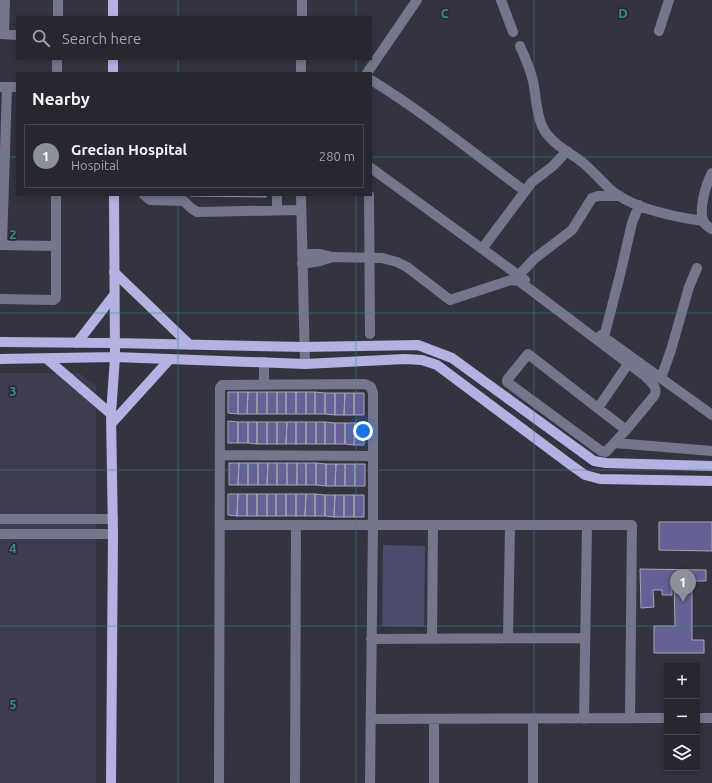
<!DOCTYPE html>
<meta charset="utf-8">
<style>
:root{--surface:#272731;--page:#2f2f39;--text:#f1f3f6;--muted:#a4a5ab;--line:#43444d;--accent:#8c9099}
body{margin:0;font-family:Ubuntu,sans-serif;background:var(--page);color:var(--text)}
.controls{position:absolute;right:12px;bottom:12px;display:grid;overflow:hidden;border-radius:0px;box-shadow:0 2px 6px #0003}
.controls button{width:36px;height:36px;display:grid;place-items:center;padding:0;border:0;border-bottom:1px solid var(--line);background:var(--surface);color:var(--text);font:20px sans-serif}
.you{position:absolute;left:363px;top:431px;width:14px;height:14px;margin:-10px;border:3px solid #fff;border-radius:50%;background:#1a73e8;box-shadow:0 0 0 6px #1a73e833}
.badge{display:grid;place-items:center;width:26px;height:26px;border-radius:50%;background:var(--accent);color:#fff;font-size:13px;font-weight:700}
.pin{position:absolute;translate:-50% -33px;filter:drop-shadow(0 1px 2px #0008)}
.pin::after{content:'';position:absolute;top:21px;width:14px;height:12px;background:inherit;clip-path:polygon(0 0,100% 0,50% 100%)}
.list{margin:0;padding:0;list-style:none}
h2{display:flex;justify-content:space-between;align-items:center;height:52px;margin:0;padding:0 16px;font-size:17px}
h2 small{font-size:13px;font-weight:400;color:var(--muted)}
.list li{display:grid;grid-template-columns:26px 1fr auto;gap:12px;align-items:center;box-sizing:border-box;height:64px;margin:0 8px 8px;padding:0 8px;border:1px solid var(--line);border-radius:0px}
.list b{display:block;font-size:15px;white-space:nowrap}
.list p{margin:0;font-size:13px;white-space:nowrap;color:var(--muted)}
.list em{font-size:13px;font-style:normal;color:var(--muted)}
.icon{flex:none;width:22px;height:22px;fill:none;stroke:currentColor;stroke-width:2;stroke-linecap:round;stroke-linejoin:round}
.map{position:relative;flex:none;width:712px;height:783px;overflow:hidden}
.search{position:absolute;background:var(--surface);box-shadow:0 2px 6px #0003;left:16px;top:16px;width:356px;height:44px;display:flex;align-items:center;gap:10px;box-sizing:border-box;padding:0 14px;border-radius:0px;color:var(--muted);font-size:15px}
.panel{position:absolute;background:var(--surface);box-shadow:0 2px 6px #0003;left:16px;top:72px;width:356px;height:124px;border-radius:0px}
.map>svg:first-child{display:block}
.built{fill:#3d3d4f}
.green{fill:#4c4b6b}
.building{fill:#646194;stroke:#a6a6b5}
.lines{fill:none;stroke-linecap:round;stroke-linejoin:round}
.minor{stroke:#75758c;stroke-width:10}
.major{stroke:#b3b2e2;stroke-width:10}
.grid{fill:none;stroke:#388b86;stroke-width:1;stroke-opacity:0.55}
.grid-label{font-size:13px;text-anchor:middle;font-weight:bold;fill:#388b86;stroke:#2a2a36;stroke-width:3.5;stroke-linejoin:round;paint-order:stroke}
</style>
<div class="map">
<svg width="712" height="783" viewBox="0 0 712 783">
<rect width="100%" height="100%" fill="#343441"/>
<path class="built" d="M0,373H79L96,386V783H0Z"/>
<path class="green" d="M383,545L425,546L424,627L382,626Z"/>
<path class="building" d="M190,195H266V197L190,196Z
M228,392H238V414L228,413Z
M238,392H248L247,414H238Z
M248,392H257V414H247Z
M257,392H267V414H257Z
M267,392H277V414H267Z
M277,392H286V414H277Z
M286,392H296V414H286Z
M296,392H306V414H296Z
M306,392H315V414H306Z
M315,392L325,393V414H315Z
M325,393H335V415L325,414Z
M335,393H345L344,415H335Z
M345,393H354V415H344Z
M354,393H364V415H354Z
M228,421L238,422V443H228Z
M238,422H248V443H238Z
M248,422H257V444L248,443Z
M257,422H267V444H257Z
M267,422H277V444H267Z
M277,422H287L286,444H277Z
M287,422H296V444H286Z
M296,422H306V444H296Z
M306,422H316V444H306Z
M316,422H325V444H316Z
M325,422L335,423V444H325Z
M335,423H345V444H335Z
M345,423H355L354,445L345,444Z
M355,423H364V445H354Z
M229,463H239L238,485H229Z
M239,463H248V485H238Z
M248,463H258V485H248Z
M258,463H268L267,485H258Z
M268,463H277V485H267Z
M277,463H287V485H277Z
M287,463H297V485H287Z
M297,463H306V485H297Z
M306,463H316V485H306Z
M316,463L326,464V486L316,485Z
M326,464H336L335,486H326Z
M336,464H345V486H335Z
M345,464H355V486H345Z
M355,464H365V486H355Z
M228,494H238L237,516L228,515Z
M238,494H247V516H237Z
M247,494H257V516H247Z
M257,494H267V516H257Z
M267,494H276V516H267Z
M276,494H286V516H276Z
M286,494H296V516H286Z
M296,494H306L305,516H296Z
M306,494H315V516H305Z
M315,494L325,495V516H315Z
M325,495H335L334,517L325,516Z
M335,495H344V517H334Z
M344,495H354V517H344Z
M354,495H364V517H354Z
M659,522H712V551L659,550Z
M640,569L706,570V581H692V640H704V653H654V626H675L674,581H672V595H662V590H653L654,607L641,608Z"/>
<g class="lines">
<path class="minor" d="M501,0L513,32
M58,17V0
M302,17V0
M659,31L669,0
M0,34L17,35
M4,34L5,0
M520,46C525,57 530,69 533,81C536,95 536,112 542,126C549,142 569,152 582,162C593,171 601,181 611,190C633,209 675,217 703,221
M57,73V59
M301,73V59
M367,73L417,0
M371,80C425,113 474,154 525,191
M0,87H17
M371,168L525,280
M712,173C706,184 699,208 703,220C704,224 708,227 712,229
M144,195L150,200L184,201L191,208L197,212L301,210
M301,195L305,364
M369,195L370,334
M277,210V195
M0,245L56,246
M2,245L7,87
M482,249L532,182L553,166L567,151
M302,254H320L333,257
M302,264L320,261L333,257L382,258L397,262L407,267L450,300L511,280L519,281L645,376C651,382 659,388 654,396L626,430L528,354L507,380V382L601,451L606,452L626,430
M519,275L534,259L572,230L592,198L598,196H620
M0,299L54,300L56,298V195
M601,335L712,415
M604,337L620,275L632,223L639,205
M264,362V384
M661,378L671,350L689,287L697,268
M598,408L628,364
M615,443L712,451
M220,455L373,456
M0,519H113
M220,525H632L630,718
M0,534H113
M508,638L510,525
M371,639L585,638
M432,639L433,525
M697,718H712
M371,719L667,718
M584,719L587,525
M219,783L220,388L222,385H226L365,384L371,387L373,393V525L370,783
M295,783L296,525
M434,783V719
M533,783V719"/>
<path class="major" d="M113,0V17
M113,59V73
M114,272L190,345
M0,342L114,343L304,347L418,345L452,358L594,461L606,463L712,466
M77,343L114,295
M0,359L115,357L305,364L405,359L422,360L437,365L571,465L585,475L600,479L712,481
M47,359L111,414
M112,423L170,359
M111,783L113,534L111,414L115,357L114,195"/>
</g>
<path class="grid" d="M178,0V17M356,0V17M534,0V783M178,59V73M356,59V73M0,157H17M371,157H712M178,195V783M356,195V783M0,313H712M0,470H712M0,626H712"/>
<g class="grid-label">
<text x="445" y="18">C</text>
<text x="623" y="18">D</text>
<text x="13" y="239">2</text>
<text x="13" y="396">3</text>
<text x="13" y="553">4</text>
<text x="13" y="709">5</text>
</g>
</svg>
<div class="controls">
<button>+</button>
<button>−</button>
<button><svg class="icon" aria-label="layers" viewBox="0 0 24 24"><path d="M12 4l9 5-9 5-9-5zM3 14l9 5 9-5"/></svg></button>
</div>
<div class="you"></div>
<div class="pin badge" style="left:683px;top:602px">1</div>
<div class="search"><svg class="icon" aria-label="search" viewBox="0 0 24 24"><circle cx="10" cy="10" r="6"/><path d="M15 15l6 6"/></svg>Search here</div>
<section class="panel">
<h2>Nearby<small></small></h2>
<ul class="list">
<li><span class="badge">1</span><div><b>Grecian Hospital</b><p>Hospital</p></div><em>280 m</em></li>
</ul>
</section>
</div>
